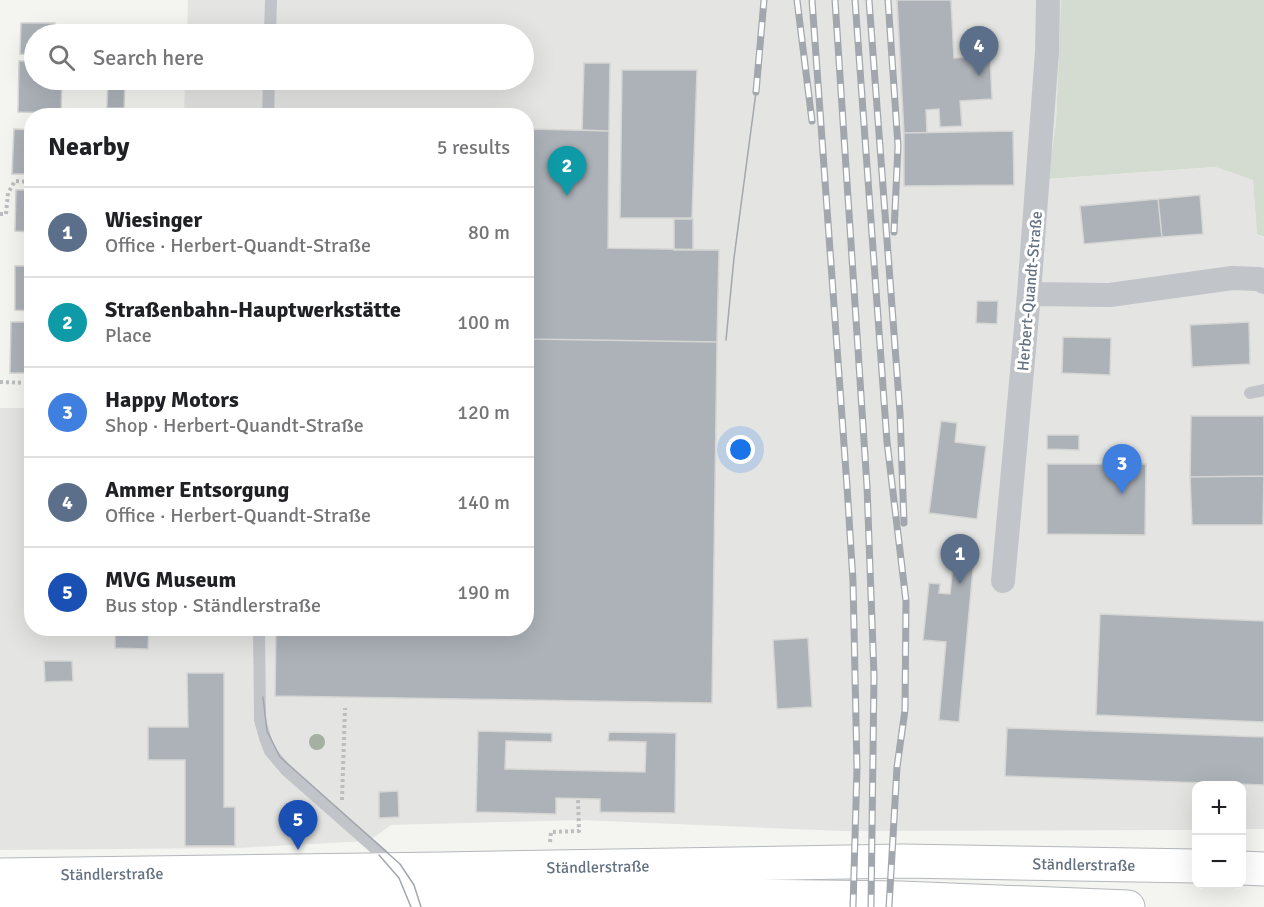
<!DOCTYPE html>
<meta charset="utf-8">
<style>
:root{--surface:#fff;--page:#f6f6f6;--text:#202124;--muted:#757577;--line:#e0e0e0;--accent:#b45309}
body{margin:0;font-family:Signika,sans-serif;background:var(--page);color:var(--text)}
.controls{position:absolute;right:18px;bottom:18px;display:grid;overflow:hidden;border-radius:12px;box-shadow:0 6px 24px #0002}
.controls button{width:54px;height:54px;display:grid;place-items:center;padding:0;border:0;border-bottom:2px solid var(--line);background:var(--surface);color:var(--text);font:30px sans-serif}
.you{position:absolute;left:741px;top:450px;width:21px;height:21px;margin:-15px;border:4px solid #fff;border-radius:50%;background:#1a73e8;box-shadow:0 0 0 9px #1a73e833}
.badge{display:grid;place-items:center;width:39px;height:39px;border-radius:50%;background:var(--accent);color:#fff;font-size:20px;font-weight:700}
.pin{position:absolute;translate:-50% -50px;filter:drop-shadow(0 2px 3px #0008)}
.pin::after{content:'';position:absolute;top:32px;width:21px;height:18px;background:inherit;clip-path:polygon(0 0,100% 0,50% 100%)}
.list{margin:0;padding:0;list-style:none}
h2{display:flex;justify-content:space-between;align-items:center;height:78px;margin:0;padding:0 24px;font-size:26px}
h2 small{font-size:20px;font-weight:400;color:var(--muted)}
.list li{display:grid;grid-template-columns:39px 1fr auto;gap:18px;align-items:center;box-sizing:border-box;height:90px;padding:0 24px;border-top:2px solid var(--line)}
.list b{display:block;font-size:22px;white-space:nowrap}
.list p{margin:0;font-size:20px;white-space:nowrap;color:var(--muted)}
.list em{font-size:20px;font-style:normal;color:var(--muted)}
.icon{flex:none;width:33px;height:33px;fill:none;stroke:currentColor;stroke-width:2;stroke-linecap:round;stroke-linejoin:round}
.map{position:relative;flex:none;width:1264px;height:907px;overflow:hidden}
.search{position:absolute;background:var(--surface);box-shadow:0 6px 24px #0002;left:24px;top:24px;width:510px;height:66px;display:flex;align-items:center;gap:15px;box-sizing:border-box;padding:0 21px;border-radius:33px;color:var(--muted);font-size:22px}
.panel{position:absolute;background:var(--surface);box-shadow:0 6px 24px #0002;left:24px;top:108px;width:510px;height:528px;border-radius:24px}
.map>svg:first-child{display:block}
.built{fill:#e4e5e3}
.green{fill:#d4dbd1}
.building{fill:#acb2b8;stroke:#d5d5d3;stroke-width:1.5}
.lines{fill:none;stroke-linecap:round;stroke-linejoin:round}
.secondary-casing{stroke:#b4b8bc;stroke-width:35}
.path{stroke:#bbbdbf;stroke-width:4;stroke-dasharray:3 3;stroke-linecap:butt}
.lane{stroke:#c1c4c8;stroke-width:12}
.street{stroke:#c1c4c8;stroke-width:24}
.secondary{stroke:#fff;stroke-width:33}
.tram{stroke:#a2a7ad;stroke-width:1.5}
.rail-casing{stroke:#a2a7ad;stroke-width:7}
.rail{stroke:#fff;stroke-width:4.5;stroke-dasharray:14;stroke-linecap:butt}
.tree{fill:#a5b0a2}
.labels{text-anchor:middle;stroke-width:6;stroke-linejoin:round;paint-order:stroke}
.street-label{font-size:16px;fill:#637181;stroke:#fff}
</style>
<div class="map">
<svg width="1264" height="907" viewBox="0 0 1264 907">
<rect width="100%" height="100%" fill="#f4f4f0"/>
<path class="built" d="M188,0H1061L1056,123L1049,179L1215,167L1253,180L1257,234L1264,238V829H1242V786H1196V830L842,831L580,820L391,825L369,841L235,848L0,850V408H31L32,628H526V116L184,115L185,80H524V34H187Z"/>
<path class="green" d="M1061,0H1264V237L1257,234L1253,180L1215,167L1048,179L1056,123Z"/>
<path class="building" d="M897,0H951L954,58L990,56L992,99L960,101L962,126L940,127L939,109L926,110L927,133H904Z
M21,23H55V34H34V55L20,54Z
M19,61H34V80H62L61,113L18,112Z
M584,63H610L609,131L582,130Z
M622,70H697L692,218H620Z
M108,80H125L124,108H107Z
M14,129L32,130V174H12Z
M530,129L609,131L608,248L719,250L717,342L529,339L530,274H526V154H529Z
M1013,131L1014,185L904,186V133Z
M16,190H32V232L15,231Z
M1200,195L1203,234L1162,237L1158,199Z
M1158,199L1162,237L1084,244L1080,206Z
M674,219H693V250H674Z
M15,266H32V311L15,310Z
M526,274H530L529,339L717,342L712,703L275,696L276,628H526Z
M977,301H998L997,324L976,323Z
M11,322H32V373H10Z
M1249,322L1250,364L1192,367L1190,325Z
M1063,337L1111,338L1110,375L1062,373Z
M1191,416H1264V476L1190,477Z
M941,421L957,423L955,442L986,446L977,519L929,513Z
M1047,435H1079V450L1047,449Z
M32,459V518H29Z
M1047,464H1146L1145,535L1047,534Z
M1264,476L1263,525H1192L1190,477Z
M955,545L975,547L959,722L939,720L946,642L923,640L929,583L940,584L939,593L950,594Z
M1100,614L1264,621V722L1096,715Z
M115,628H149L148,649L115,648Z
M808,638L812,707L777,709L773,640Z
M44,661H72L73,681L45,682Z
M187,673H224V807H235V846H185V760H148V727H188Z
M1007,728L1264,737V785L1005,776Z
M478,731L552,733V742L506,741L505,769L645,772L646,742L608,741L609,732L676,733L675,813L600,812V799L556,798V814L476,812Z
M398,791L399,817L379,818V792Z"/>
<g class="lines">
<g class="secondary-casing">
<g id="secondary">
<path d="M1242,868L1264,869"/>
<path id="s1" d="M0,875L443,869L903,861L1196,866"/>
<path d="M0,907L747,896L901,898L1128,907"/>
</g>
</g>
<path class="path" d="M0,214H6L8,193L15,181L32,182
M0,382L32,383
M342,800L345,708
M550,842L551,832L579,831L578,799"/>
<path class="lane" d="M270,34L271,0
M268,116L269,80
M1250,393L1264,390
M259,628L260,720L265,738L270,751L286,770L394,865"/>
<path class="street" d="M1029,294L1110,295L1232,278L1259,279L1264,282
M1003,581L1029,294L1047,52L1048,0"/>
<use href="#secondary" class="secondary"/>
<path class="tram" d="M726,340L734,258L756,92
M263,697L267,731L280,757L400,864L414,885L421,907
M379,855L399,878L411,907"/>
<g class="rail-casing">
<path id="rail" d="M797,0L812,121
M812,0L847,486L853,581L857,768L853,907
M835,0L867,486L874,676L871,907
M855,0L887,442L906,601L905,710L897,767L889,907
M869,0L900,413L904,523
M888,0L898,146L894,232
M756,92L764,0"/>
</g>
<use href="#rail" class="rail"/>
</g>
<circle class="tree" cx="317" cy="742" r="8"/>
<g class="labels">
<g class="street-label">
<text transform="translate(1029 291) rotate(-85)" y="6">Herbert-Quandt-Straße</text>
<text dy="6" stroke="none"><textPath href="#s1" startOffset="1084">Ständlerstraße</textPath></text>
<text dy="6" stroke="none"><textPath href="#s1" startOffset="598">Ständlerstraße</textPath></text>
<text dy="6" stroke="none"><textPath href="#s1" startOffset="112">Ständlerstraße</textPath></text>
</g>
</g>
</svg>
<div class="controls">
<button>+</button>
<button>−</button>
</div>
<div class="you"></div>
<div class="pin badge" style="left:960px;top:584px;background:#5c6f8a">1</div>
<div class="pin badge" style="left:567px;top:196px;background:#0f9aa8">2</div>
<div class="pin badge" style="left:1122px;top:494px;background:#3f7fe0">3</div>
<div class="pin badge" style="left:979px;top:76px;background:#5c6f8a">4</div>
<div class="pin badge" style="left:298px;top:850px;background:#1a4fb4">5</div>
<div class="search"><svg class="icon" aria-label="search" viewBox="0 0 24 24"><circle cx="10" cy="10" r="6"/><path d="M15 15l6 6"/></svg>Search here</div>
<section class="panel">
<h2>Nearby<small>5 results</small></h2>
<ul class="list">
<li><span class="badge" style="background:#5c6f8a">1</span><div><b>Wiesinger</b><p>Office · Herbert-Quandt-Straße</p></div><em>80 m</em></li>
<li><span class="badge" style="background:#0f9aa8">2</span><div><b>Straßenbahn-Hauptwerkstätte</b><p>Place</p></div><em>100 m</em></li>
<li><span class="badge" style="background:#3f7fe0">3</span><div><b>Happy Motors</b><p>Shop · Herbert-Quandt-Straße</p></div><em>120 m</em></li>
<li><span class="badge" style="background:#5c6f8a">4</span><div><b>Ammer Entsorgung</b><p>Office · Herbert-Quandt-Straße</p></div><em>140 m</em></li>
<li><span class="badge" style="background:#1a4fb4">5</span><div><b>MVG Museum</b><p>Bus stop · Ständlerstraße</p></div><em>190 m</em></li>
</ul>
</section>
</div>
